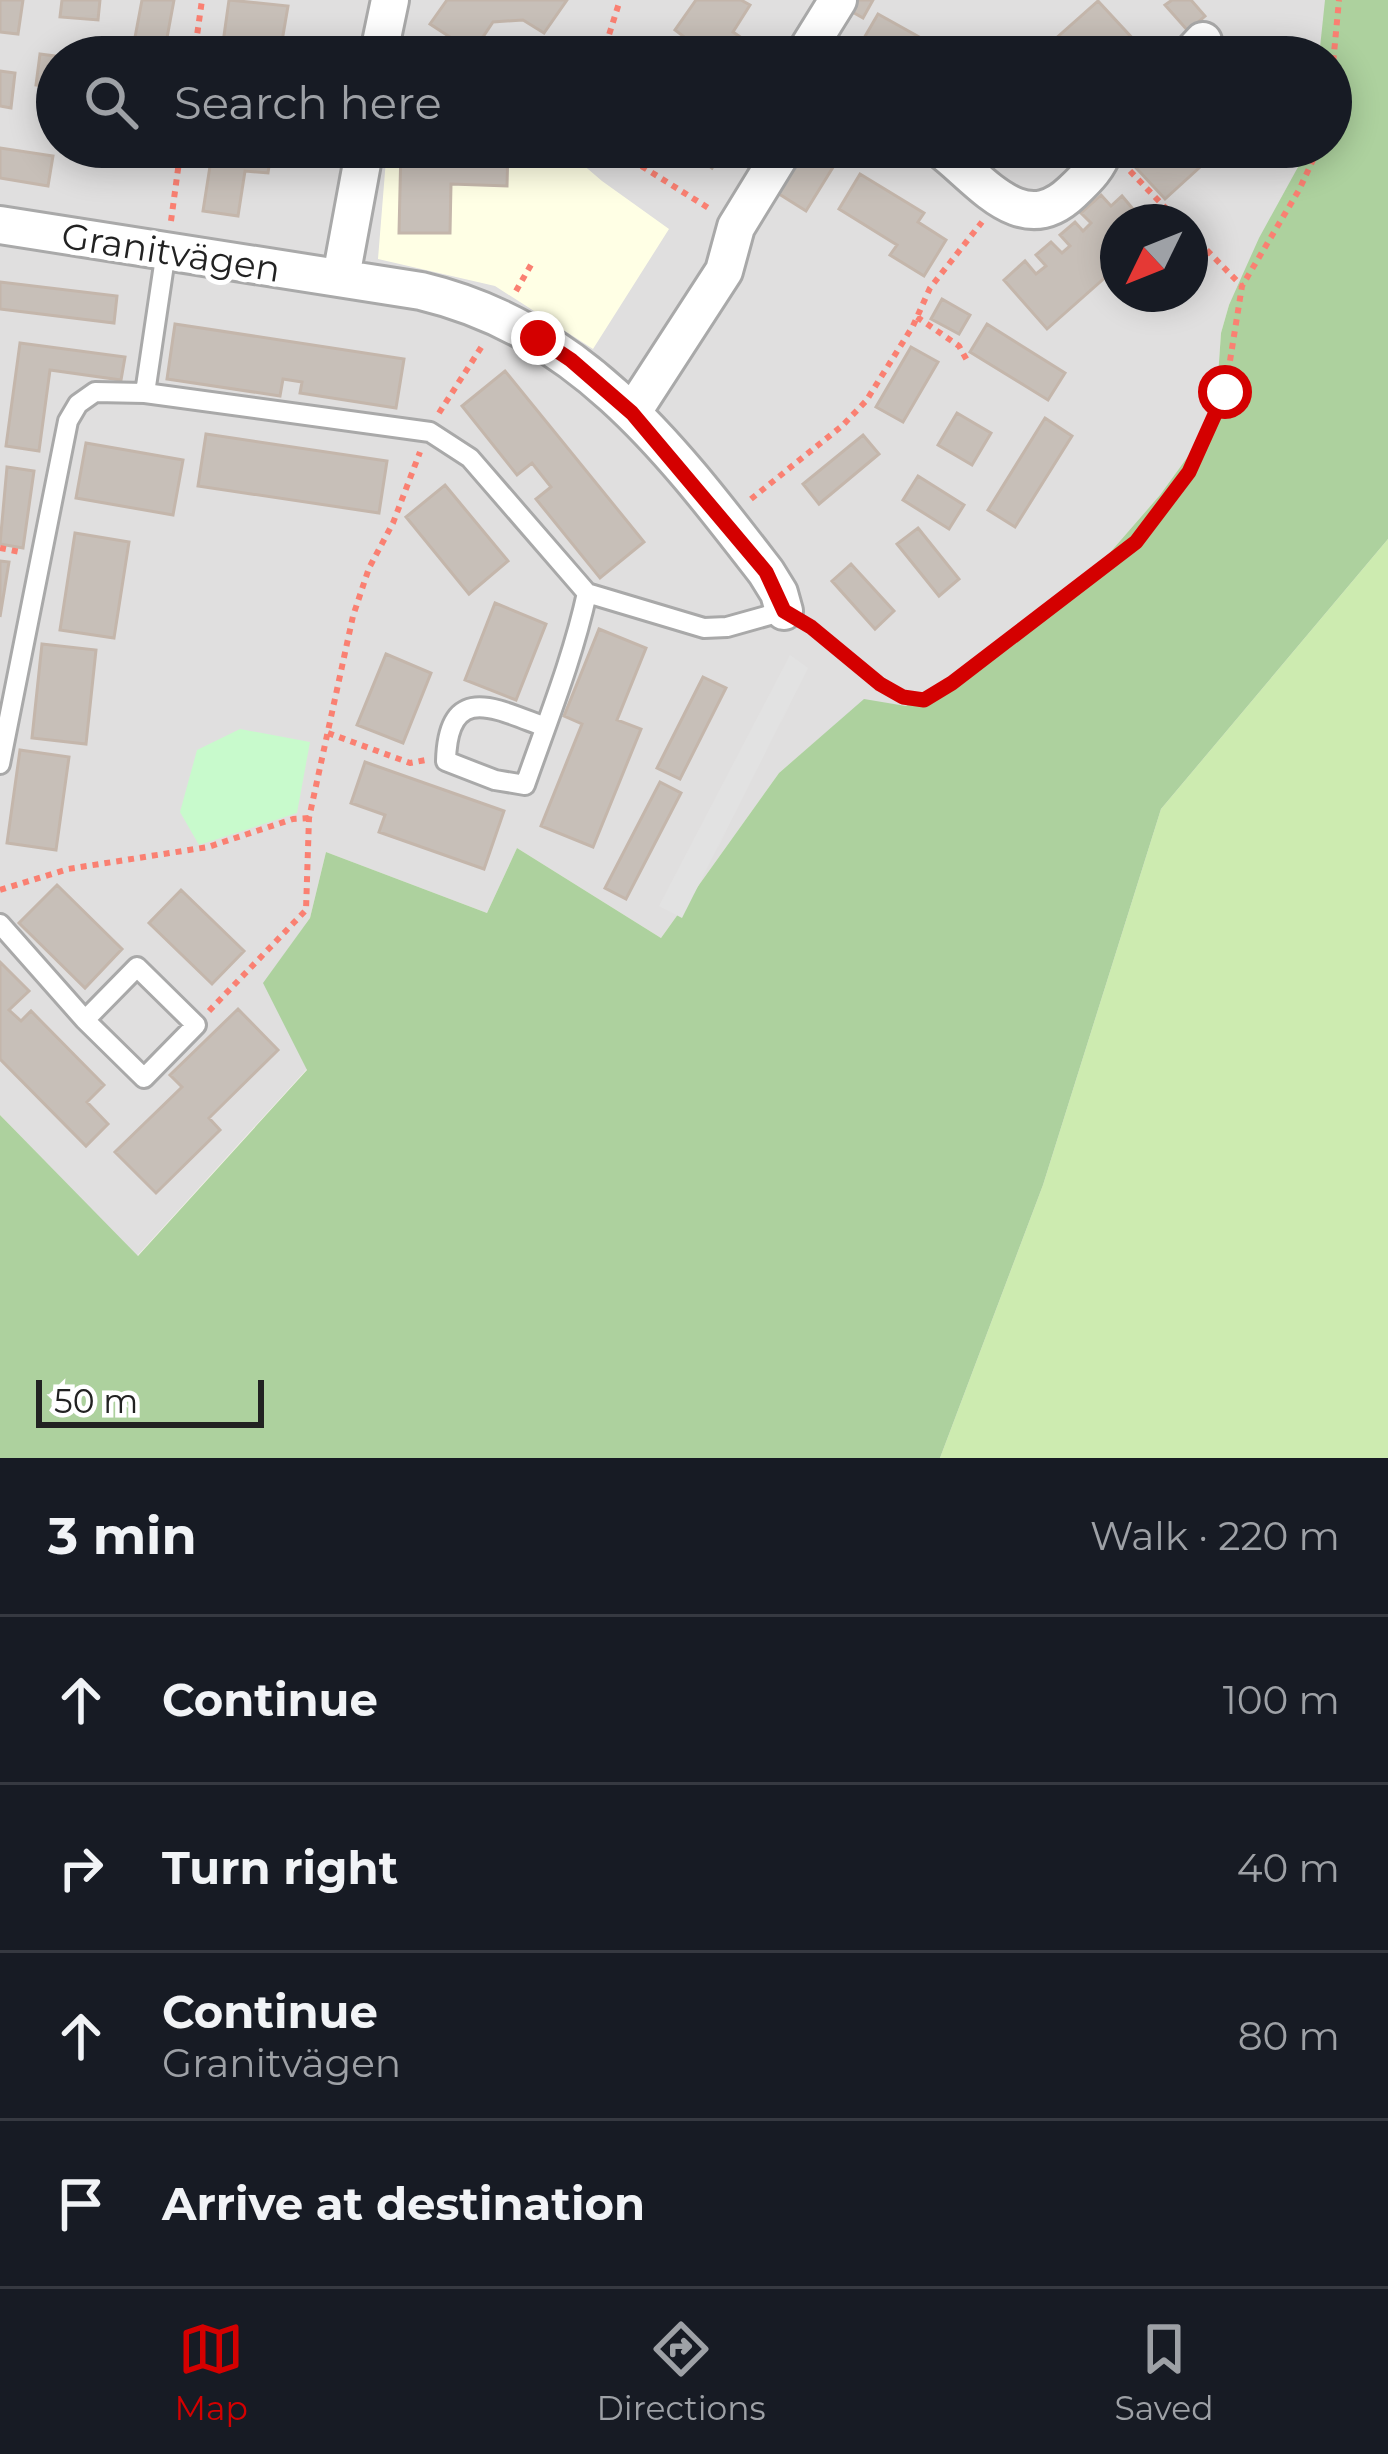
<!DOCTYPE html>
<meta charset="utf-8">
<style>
:root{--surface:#171b24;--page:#20242c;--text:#f1f3f6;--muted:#9ea1a6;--line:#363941;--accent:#d40000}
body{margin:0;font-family:Montserrat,sans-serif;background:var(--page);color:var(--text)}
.compass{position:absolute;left:1100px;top:204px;width:108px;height:108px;border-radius:50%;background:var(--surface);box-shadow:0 6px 30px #0003;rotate:227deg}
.scale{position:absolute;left:36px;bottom:30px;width:228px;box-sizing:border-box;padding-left:12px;border:6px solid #222;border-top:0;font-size:33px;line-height:42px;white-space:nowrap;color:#222;-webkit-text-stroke:9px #fff;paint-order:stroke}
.stop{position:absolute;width:36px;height:36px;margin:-27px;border:9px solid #d40000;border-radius:50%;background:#fff}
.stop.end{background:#d40000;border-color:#fff;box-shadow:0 3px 12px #0008}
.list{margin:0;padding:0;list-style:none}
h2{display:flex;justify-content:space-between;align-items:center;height:156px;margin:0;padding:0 48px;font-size:51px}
h2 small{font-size:39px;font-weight:400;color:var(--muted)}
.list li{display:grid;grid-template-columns:78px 1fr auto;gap:36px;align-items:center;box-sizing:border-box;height:168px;padding:0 48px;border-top:3px solid var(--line)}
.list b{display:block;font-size:45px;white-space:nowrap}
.list p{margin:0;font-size:39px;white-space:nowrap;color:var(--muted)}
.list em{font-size:39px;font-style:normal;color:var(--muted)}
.icon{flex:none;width:66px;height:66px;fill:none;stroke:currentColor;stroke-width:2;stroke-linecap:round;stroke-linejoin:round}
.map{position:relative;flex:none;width:1388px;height:1458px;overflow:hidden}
.search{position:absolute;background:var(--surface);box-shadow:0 6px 30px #0003;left:36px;right:36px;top:36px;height:132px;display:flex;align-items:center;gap:30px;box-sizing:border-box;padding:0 42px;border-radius:66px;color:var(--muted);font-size:45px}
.sheet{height:828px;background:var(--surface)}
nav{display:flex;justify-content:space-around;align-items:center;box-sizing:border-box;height:168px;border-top:3px solid var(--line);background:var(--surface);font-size:33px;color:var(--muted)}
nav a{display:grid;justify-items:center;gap:6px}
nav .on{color:var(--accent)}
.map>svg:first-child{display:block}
.residential{fill:#e0dfdf;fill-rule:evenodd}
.education{fill:#ffffe5}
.grass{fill:#cdebb0}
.forest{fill:#add19e}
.park{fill:#c8facc}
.parking{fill:#e2e2e2}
.building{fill:#c7bfb8;stroke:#c4b6ab;stroke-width:3}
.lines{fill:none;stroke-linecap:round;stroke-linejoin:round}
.lane-casing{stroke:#a9a9a9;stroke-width:24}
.street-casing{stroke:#a9a9a9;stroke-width:42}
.path{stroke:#fa8072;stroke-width:6;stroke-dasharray:6 6;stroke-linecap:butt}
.lane{stroke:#fff;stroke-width:18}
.street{stroke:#fff;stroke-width:36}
.route{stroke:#d40000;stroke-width:15}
.labels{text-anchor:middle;stroke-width:10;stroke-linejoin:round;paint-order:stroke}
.street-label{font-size:36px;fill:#222;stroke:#fff}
</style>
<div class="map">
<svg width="1388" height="1458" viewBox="0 0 1388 1458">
<rect width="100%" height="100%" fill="#f2efe9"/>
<path class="residential" d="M0,0H1327L1322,57H57V147H1309L1229,305L1221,333L1215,419L1160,495L1087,579L970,665L906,706L864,700L779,773L661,938L517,848L487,913L326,852L310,918L264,983L307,1069L137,1256L0,1115ZM1118,222H1190V294H1118Z"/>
<path class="education" d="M387,147H571L574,157L602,181L669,229L593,349L495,286L378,259Z"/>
<path class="grass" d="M1388,539V1458H940L1043,1185L1161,809Z"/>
<path class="forest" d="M1325,0H1388V539L1161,809L1043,1185L940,1458H0V1115L138,1256L307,1070L263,983L310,918L326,852L487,913L517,848L661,938L779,773L864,699L906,706L970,665L1087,579L1160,495L1215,419L1221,333L1229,305L1259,238L1309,147H1331V57H1319Z"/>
<path class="park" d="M240,729L310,742L297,813L199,845L180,812L197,750Z"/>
<path class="parking" d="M790,655L808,668L682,918L659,906Z"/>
<path class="building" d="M0,0H23L18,34L0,32Z
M62,0H100L98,20L60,17Z
M142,0H174L164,54L133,48Z
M229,0L288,6L281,47L258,44L256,57H221Z
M447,0H567L544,33L523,20L493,22L473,52L430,24Z
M696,0H741L750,5L733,32L752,45V57H669L683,36L675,30Z
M843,0H873L863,18L840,5Z
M1172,0H1191L1205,16L1188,31L1165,5Z
M1098,1L1135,41L1124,51L1129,57H1035Z
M878,14L955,57H853Z
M40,54L63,57H57V88L36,85Z
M0,71L15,73L11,108L0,106Z
M117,147H151L149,163L115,158Z
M213,147H272L268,173L245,171L238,216L203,211Z
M401,147H508L507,186L451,184L450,233H399Z
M685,147H726L712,168Z
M793,147H836L843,151L806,211L768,187Z
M1134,147H1145L1149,153L1156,147H1222L1165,199L1125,156Z
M0,148L53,156L48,186L0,178Z
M860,174L924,213L918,222L946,240L924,276L890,255L897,245L839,209Z
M1101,195L1111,206L1122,196L1144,222H1118V266L1047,329L1004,280L1025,261L1036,274L1046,266L1036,255L1051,242L1062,253L1070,246L1060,235L1075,222L1083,231L1091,223L1081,213Z
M0,282L117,296L114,323L0,309Z
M942,299L970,315L959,334L931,319Z
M175,324L404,359L396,408L300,393L302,382L283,379L280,396L167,379Z
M987,324L1065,373L1048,400L970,352Z
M20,343L125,357L121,380L50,370L39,451L6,446Z
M911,347L938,362L903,422L876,407Z
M505,371L644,542L600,578L536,499L551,487L532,463L517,475L462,406Z
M957,413L991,433L972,465L938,445Z
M1045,418L1072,436L1015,527L988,510Z
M206,434L387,461L379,513L198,486Z
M863,435L879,454L819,504L803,484Z
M86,443L183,460L173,515L76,498Z
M7,467L34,471L23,548L0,544Z
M918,476L964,505L949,529L903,500Z
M445,485L508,561L469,594L406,517Z
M918,528L959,579L939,596L897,544Z
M75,533L129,542L114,638L60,630Z
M0,561L9,562L0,617Z
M851,564L894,611L875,629L832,581Z
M495,603L546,624L516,700L465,680Z
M599,629L646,648L617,720L641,729L593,847L541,826L582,724L564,716Z
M42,644L96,650L86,744L32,738Z
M386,654L431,673L403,743L357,725Z
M703,677L726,688L680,779L657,768Z
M20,750L69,757L56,850L7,843Z
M365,762L504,811L484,869L379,832L385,815L351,803Z
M660,782L681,793L626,899L605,888Z
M57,885L122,949L85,988L19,923Z
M181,890L244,951L212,984L149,923Z
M0,962L29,991L9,1010L21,1021L31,1011L104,1085L87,1102L108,1124L86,1146L0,1059Z
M238,1009L278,1050L209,1118L220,1130L156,1193L115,1152L182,1087L170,1075Z"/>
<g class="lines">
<g class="lane-casing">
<path id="lane" d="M145,393L166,251
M545,727C496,709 448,681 446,761L495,780L525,785C547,722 573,658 587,593
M0,764L68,421L78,404L95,392L145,393L430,432L470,458L587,593L704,628L727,627L784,611
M0,924L85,1020L144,1078L196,1025L137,967L85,1020"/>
</g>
<g class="street-casing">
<path id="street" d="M378,57L390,0
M809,57L807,50L838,0
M1188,57L1203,41
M938,147C980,178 1021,241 1072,192C1088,177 1098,167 1105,147
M0,225L421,291C581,329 670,448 766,572L779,593L784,611
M341,277L365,147
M632,413L724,271L736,227L785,147"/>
</g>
<path class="path" d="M194,57L202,0
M602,57L620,0
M1331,85L1339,0
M611,147L710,209
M1130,171L1179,222
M171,221L181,147
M1190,233L1242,286
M516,291L532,263
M917,317L959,346L969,364
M439,413L484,343
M751,499L842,426L866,401L913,326L930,288L982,222
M0,548L20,552
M808,625C836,647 881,699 918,699C930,699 942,689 952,683L1136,542L1189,473L1225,392L1242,286L1299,190L1319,147
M328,733L410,763L426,760
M0,890L68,869L208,847L293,819L309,818
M209,1011L306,910L309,818L353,616L369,568L393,523L420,452"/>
<use href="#lane" class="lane"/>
<use href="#street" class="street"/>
</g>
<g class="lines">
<path class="route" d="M538,338L571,360L632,413L766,572L784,611L811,627L880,684L903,697L924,700L952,683L1136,542L1189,472L1225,392"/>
</g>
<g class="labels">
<g class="street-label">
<text transform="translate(171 252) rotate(9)" y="13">Granitvägen</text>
</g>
</g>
</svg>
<svg class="compass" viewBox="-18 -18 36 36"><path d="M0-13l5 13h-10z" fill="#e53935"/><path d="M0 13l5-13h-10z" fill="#9ea1a6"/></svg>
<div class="scale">50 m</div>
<div class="stop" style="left:1225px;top:392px"></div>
<div class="stop end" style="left:538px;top:338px"></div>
<div class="search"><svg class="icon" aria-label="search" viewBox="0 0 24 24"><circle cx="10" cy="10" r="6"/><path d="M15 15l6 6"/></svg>Search here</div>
</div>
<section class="sheet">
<h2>3 min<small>Walk · 220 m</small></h2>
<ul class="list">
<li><svg class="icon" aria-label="ahead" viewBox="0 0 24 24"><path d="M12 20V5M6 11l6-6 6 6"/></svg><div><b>Continue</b></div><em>100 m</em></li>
<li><svg class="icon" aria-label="right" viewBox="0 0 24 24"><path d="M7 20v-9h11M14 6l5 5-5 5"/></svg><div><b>Turn right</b></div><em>40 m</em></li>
<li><svg class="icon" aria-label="ahead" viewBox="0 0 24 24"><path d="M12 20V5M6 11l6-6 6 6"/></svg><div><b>Continue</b><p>Granitvägen</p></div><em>80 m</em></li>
<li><svg class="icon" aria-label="arrive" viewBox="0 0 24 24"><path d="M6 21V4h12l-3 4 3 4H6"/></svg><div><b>Arrive at destination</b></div></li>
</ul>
</section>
<nav>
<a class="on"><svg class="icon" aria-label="map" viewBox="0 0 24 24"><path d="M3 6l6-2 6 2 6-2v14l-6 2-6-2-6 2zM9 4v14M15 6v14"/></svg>Map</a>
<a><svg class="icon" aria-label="directions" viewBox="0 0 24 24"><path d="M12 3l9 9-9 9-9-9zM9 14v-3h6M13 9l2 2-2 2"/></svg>Directions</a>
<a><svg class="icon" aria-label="saved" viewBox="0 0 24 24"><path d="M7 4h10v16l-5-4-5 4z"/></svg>Saved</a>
</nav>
